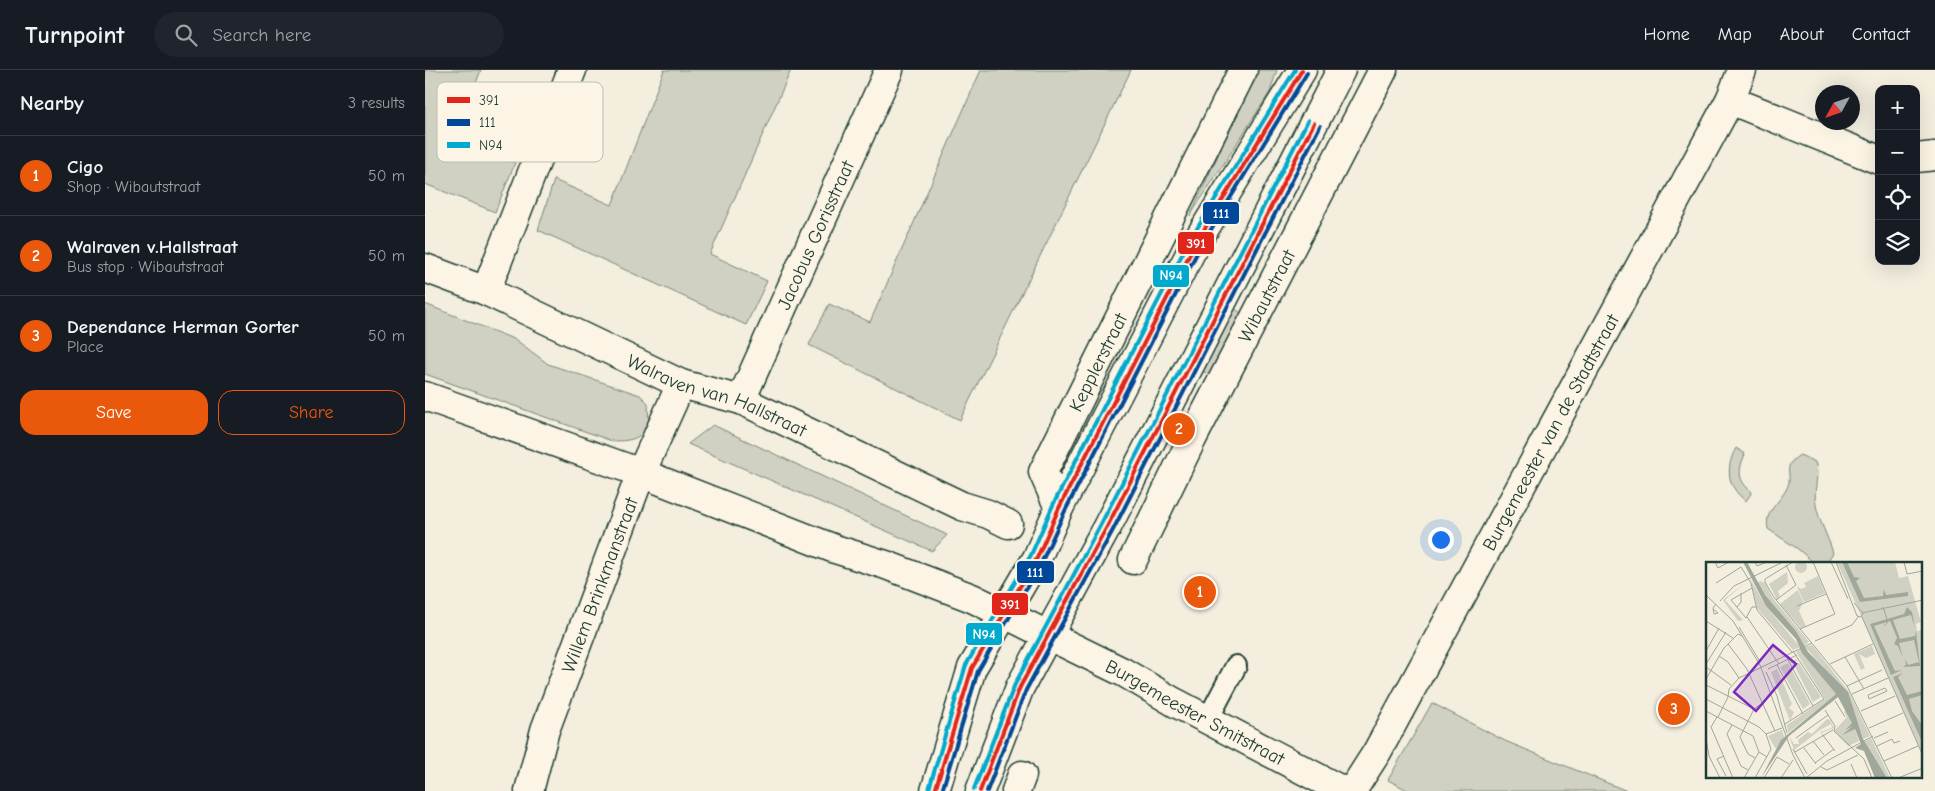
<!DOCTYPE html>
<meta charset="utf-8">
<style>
:root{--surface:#171b24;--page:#20242c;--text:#f1f3f6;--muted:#9ea1a6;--line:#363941;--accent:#ea580c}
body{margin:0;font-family:"Comic Neue",sans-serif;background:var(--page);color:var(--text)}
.controls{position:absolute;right:15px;top:15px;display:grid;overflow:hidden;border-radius:10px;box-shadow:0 5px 20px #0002}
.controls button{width:45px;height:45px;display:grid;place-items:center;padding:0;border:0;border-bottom:1px solid var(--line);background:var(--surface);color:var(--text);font:25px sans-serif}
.compass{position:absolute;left:1390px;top:15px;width:45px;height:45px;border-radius:50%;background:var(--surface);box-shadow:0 5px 20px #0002;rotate:230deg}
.you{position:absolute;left:1015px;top:469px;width:18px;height:18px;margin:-12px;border:4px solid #fff;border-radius:50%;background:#1a73e8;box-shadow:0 0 0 8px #1a73e833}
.badge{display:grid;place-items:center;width:32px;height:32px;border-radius:50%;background:var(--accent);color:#fff;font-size:16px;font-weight:700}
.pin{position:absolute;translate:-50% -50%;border:2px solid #fff;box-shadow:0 1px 5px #0006}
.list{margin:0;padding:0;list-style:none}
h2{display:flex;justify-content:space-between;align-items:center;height:65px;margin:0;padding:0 20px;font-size:21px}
h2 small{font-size:16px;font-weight:400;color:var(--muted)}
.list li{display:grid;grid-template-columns:32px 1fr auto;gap:15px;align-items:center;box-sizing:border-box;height:80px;padding:0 20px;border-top:1px solid var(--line)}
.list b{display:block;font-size:19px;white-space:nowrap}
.list p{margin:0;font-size:16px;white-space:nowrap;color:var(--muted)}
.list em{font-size:16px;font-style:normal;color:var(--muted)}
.actions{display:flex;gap:10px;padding:15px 20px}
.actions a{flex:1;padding:11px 0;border:1px solid var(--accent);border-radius:15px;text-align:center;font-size:18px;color:var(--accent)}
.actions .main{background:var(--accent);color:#fff}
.icon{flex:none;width:28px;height:28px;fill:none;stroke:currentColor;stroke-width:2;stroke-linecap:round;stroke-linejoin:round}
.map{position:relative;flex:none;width:1510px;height:721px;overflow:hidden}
header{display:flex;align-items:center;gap:30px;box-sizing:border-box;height:70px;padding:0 25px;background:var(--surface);border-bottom:1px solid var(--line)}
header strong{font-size:24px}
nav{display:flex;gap:28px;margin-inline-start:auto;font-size:18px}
.search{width:350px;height:45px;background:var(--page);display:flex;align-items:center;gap:12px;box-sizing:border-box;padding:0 18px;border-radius:28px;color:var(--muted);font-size:19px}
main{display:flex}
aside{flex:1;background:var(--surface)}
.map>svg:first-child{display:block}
.green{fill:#d0d1c2;stroke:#78877b}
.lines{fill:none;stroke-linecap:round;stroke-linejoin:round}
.lane-casing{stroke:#1f3d34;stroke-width:24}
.street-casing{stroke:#1f3d34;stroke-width:31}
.secondary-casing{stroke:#1f3d34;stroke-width:31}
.lane{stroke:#fcf5e5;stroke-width:20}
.street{stroke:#fcf5e5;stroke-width:28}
.secondary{stroke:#fcf5e5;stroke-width:28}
.bus-1-casing{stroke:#fcf5e5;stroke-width:8}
.bus-2-casing{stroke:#fcf5e5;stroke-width:8}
.bus-3-casing{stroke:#fcf5e5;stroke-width:8}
.bus-1{stroke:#e1251b;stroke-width:4}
.bus-2{stroke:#004899;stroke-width:4}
.bus-3{stroke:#00a9ce;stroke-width:4}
.labels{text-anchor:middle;stroke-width:4;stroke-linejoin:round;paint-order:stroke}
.street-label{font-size:19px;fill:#1f3d34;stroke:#fcf5e5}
.inset-road{fill:none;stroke:#9ea79a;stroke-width:1}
.view{fill:#7b2cbf;fill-opacity:0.15;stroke:#7b2cbf;stroke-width:2.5}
.inset-edge{fill:none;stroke:#1f3d34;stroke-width:2.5}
.key{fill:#fcf5e5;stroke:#babeb0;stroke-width:1}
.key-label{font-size:14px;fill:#1f3d34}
.line-badge{stroke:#fcf5e5;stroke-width:2}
.badge-label{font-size:14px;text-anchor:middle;font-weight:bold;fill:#fff}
</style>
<header>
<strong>Turnpoint</strong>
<div class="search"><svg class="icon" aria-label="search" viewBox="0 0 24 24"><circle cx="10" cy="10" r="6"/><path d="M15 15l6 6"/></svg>Search here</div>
<nav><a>Home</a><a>Map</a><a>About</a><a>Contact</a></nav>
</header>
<main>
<aside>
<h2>Nearby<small>3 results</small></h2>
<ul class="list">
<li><span class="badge">1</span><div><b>Cigo</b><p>Shop · Wibautstraat</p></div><em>50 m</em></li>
<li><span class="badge">2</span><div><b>Walraven v.Hallstraat</b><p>Bus stop · Wibautstraat</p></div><em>50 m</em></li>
<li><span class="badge">3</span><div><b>Dependance Herman Gorter</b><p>Place</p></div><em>50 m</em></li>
</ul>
<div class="actions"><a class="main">Save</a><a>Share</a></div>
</aside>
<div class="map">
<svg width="1510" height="721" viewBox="0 0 1510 721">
<rect width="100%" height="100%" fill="#f3eede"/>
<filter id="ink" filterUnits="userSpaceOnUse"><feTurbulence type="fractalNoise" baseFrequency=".02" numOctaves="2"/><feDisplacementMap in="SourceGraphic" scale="10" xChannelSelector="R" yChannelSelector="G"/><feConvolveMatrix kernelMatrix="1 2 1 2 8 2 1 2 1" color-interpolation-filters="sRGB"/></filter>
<g filter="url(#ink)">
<path class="green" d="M0,0H56L29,69L90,93L70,142L0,114Z
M239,0H366L285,184L342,211L321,255L113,160L129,110L187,135Z
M556,0H706L535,350L384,275L404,234L445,252Z
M832,0H852L845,22L765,146Z
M0,234L91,270L123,294L215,325L223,333L224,358C212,370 204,371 187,371L0,304Z
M806,236L816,243L785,305L777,301Z
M288,355L522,465L507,481L263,374Z
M1311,378L1320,384C1313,401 1312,410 1327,422L1321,431C1302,417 1300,398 1311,378Z
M1375,385L1390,392C1395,405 1388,420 1391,435C1394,452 1403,466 1408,483L1401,493H1389L1373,479L1343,459C1339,441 1354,434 1362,418C1369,403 1355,397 1375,385Z
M1007,633L1080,671L1202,721H984L963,710Z"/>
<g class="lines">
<g class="lane-casing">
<path id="lane" d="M783,649L811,596"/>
</g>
<g class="street-casing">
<g id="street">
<path d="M1305,30L1454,90"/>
<path d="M1491,88L1510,86"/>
<path id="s1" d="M0,198L61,221L256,314L316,330L537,436L563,444L583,454"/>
<path d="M61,221L147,0"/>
<path id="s2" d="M0,326L216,403L410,479L461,495L547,528L698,602L749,632L918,721"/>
<path id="s3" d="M316,330L464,0"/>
<path id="s4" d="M634,438L618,402L818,0"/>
<path id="s5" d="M708,490L767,369L958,0"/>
<path id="s6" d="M104,721L120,660L216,403L256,314"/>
<path d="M591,721L597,705"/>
<path id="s7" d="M927,721L952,682L1305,30L1317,0"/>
</g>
</g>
<g class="secondary-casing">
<path id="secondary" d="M510,721L547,598L612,488L634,438L769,176L877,0
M555,721L595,617L682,457L916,0"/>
</g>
<use href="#lane" class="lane"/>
<use href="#street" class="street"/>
<use href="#secondary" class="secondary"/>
<g class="bus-1-casing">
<path id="bus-1" d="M510,721L547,598L612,488L634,438L769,176L877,0
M555,721L595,617L682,457L889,53"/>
</g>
<g class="bus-2-casing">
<path id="bus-2" d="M517,721L553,601L617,491L640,441L774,179L882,3
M562,721L601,620L688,460L895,56"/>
</g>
<g class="bus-3-casing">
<path id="bus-3" d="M504,719L541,595L606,485L628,435L763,173L870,0
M549,719L590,614L676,454L883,50"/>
</g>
<use href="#bus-1" class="bus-1"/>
<use href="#bus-2" class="bus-2"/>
<use href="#bus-3" class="bus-3"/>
</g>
</g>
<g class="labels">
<g class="street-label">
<text dy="7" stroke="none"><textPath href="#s3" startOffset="181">Jacobus Gorisstraat</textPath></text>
<text dy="7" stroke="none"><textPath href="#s5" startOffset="296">Wibautstraat</textPath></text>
<text dy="7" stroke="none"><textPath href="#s4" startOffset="162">Kepplerstraat</textPath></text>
<text dy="7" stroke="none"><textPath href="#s1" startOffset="319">Walraven van Hallstraat</textPath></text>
<text dy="7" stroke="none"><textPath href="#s7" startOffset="410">Burgemeester van de Stadtstraat</textPath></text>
<text dy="7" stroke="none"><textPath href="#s6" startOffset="218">Willem Brinkmanstraat</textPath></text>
<text dy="7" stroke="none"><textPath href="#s2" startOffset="834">Burgemeester Smitstraat</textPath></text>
</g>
</g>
<g transform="translate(1281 492)">
<rect width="216" height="216" fill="#f3eede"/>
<path d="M89 5a6 6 0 1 1 12 0a6 6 0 1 1-12 0ZM131,0H136L140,9L138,0H189L193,16L202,14L215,60L210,62L211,69L216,68V191ZM81,10L82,21L72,29L74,34L71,38L63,22ZM112,14L119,31L98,40L91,24L95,27L100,25L98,21ZM45,18L60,44L94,85L87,88L51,46ZM54,19L59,21L66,35L103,80L98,84L90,69L59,33L51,21ZM39,21L19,38L37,58L32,59L17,38ZM92,28L97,40L93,49L100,64L95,66L74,42ZM106,83L143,130L164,174L157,177L142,133L99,85ZM166,84L169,92L160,96L153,92L159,106L155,108L148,92ZM95,87L130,132L82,171L81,163L119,137L90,90ZM92,96L89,101H93L115,135L107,140L87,101H84ZM82,101L104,142L97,147L74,105ZM71,107L86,142L83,146L88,150L84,159L65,110ZM140,148L147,161L139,167L147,162L153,179L142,184L128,169L141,155L138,150ZM121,157L124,158L128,166L115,171L114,170L126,166L125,162L114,168L88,188L83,174L88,182H93L92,178L102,170L106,172ZM76,168L78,175L70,187L62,174ZM165,176L184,216H181L158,180Z" fill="#d0d1c2"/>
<path d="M37,0H41L59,33L90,69L102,90L142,130L157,177L181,216H169L158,189L149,186L155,182L149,167L136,173L147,164L139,168L146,161L132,135L83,174L55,216L75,178L130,132L96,91L90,77L60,44ZM136,0H141L148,15L154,16L150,19L158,36L177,34L178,27L180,33L202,30V34L154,40ZM201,45L206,50L209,66L205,53L187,58L194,77L209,74L210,69L214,104L197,105L200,103L199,97L202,103L213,100L208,78L193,81L197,96L192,84L188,82L191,76L184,59L168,64L189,109L196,108L185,113L164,62L198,52ZM197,111L192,115L201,133L216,129V133L203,137L206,149L216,163V180L187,115Z" fill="#a0a89b"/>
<path class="inset-road" d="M9,0L12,6L23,0M49,0L51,4L61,0M87,0L59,17V20L67,34L141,124L186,216M125,0L142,37M130,0L151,54L155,55L157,51L148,41M198,0L201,12L217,9M10,21L35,5L45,21L51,48L86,90M46,26L25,38L40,56L46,45H50M0,33L27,59L54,103L87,193L99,216M70,38L90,23L80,3M14,39L28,24L77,0M91,44L120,32M31,45L35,40V31M177,45L182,60L178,64M7,47L12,51L8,52L7,46L10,42M156,51L217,38M41,55L73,102M156,55L217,194M0,59L27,76M33,65L53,98M94,67L129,52L107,0M109,79L146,63L152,55M22,82L41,107L69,169M0,89L13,66M13,94L22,100L33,116M139,95L158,127M82,98L107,144M0,102L20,70M124,102L167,82M71,103L97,152M0,105L25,123M62,107L91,93M60,110L71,134L81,171M0,117L18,86L32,72L36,74M0,123L48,147M141,124L176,108M179,126L181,129L163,137L162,133ZM146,132L182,116M0,137L53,165L60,172M129,139L139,155M119,148L129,164L128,169L158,197L166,216M0,149L47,174L53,190L61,195M155,149L189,134M11,155L5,165L27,216M12,155L22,135L23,127L33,116L106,81M79,162L118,137L87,89M26,163L21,172L35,204L42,208M163,166L197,151M116,172L129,189M0,176L3,194L14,216M90,176L122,153M168,176L182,170M107,179L118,193M171,184L186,177L188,181L194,179M98,186L110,202M87,187L101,212M89,190L127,168M18,194L11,197L20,214M49,196L42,192L34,175L48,147L55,142M178,199L212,184M109,201L128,187M145,202L151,216M115,205L121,208L152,193M38,216L53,190M49,216L65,187L60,172L76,166M58,216L71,195L83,202M75,216L87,198M100,216L121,199L167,174M192,216L217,206"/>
<path class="view" d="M67,83L90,102L50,149L28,130Z"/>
<rect width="216" height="216" class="inset-edge"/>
</g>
<rect x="12" y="12" width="166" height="80" rx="8" class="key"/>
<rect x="22" y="27" width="23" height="6" fill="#e1251b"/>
<rect x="22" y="49" width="23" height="7" fill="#004899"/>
<rect x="22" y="72" width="23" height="6" fill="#00a9ce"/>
<g class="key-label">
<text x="54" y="35">391</text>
<text x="54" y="57">111</text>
<text x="54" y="80">N94</text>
</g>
<g class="line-badge">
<rect x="777" y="131" width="38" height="24" rx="5" fill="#004899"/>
<rect x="752" y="161" width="38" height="24" rx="5" fill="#e1251b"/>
<rect x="727" y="194" width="38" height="24" rx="5" fill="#00a9ce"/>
<rect x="591" y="490" width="39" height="24" rx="5" fill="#004899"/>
<rect x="566" y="522" width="38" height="24" rx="5" fill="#e1251b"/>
<rect x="540" y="552" width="38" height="24" rx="5" fill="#00a9ce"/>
</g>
<g class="badge-label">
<text x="796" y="148">111</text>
<text x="771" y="178">391</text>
<text x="746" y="210">N94</text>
<text x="610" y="507">111</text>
<text x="585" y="539">391</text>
<text x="559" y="569">N94</text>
</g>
</svg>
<div class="controls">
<button>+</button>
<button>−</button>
<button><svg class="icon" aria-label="locate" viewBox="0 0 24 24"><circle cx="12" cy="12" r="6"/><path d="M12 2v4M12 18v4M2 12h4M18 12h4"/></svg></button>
<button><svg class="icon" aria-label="layers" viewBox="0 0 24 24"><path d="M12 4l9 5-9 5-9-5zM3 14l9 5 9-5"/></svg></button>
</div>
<svg class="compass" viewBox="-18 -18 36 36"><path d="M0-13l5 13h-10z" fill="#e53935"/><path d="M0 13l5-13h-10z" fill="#9ea1a6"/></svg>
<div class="you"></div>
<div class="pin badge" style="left:775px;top:522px">1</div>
<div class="pin badge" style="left:754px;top:359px">2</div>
<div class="pin badge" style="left:1249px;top:639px">3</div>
</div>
</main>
